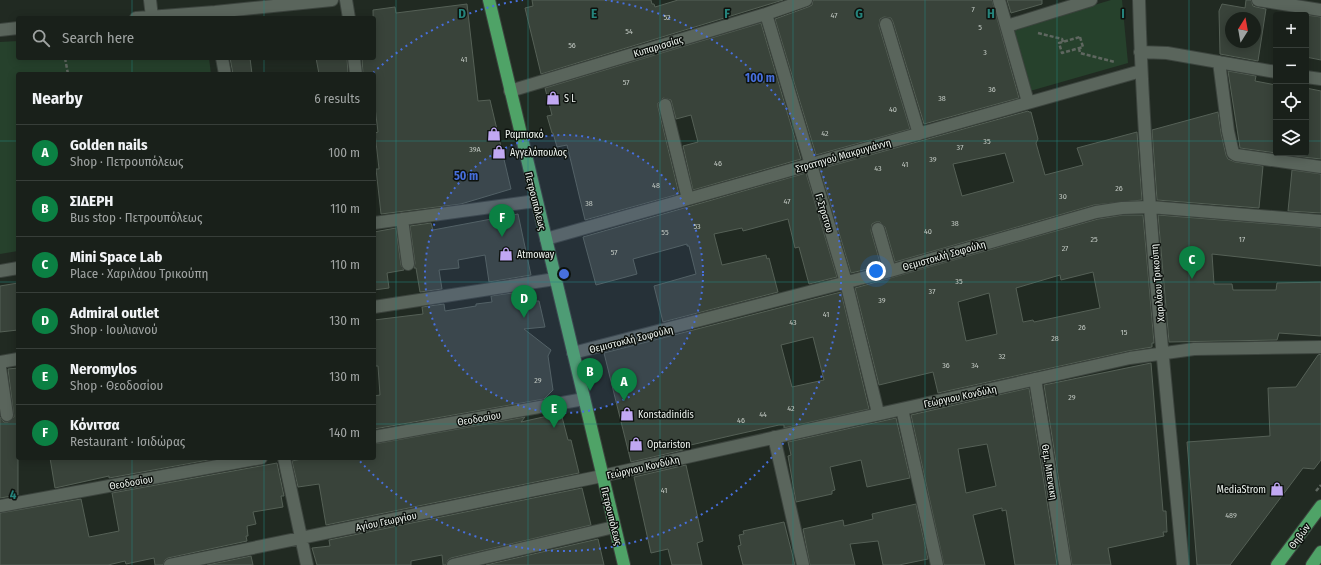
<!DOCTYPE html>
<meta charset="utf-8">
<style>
:root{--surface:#19201a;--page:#262d27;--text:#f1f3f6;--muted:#9fa3a2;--line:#373e39;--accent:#0b8043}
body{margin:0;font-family:"Fira Sans Condensed",sans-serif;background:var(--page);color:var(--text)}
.controls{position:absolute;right:12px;top:12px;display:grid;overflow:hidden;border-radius:4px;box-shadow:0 2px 10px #0003}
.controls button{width:36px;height:36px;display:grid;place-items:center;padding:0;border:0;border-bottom:1px solid var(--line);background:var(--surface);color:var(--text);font:20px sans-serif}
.compass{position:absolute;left:1225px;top:12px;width:36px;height:36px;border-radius:50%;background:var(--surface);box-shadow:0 2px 10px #0003;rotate:11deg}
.you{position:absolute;left:876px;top:271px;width:14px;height:14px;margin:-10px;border:3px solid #fff;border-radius:50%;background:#1a73e8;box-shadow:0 0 0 6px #1a73e833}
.badge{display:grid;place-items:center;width:26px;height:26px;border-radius:50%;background:var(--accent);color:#fff;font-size:13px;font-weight:700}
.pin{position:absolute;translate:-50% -33px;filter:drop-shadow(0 1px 2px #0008)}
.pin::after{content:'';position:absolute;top:21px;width:14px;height:12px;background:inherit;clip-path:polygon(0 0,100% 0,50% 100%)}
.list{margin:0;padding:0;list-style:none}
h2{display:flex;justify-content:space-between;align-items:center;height:52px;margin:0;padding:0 16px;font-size:17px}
h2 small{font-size:13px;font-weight:400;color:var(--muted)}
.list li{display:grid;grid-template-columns:26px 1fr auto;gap:12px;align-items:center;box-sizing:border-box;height:56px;padding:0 16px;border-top:1px solid var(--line)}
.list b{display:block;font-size:15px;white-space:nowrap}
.list p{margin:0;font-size:13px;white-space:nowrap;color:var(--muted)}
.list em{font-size:13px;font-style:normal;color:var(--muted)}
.icon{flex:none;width:22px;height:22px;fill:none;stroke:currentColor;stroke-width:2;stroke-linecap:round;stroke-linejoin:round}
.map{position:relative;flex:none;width:1321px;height:565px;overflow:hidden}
.search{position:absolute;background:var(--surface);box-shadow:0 2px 10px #0003;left:16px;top:16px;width:360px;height:44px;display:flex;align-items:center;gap:10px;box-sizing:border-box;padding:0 14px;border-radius:4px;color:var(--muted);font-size:15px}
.panel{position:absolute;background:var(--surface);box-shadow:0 2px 10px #0003;left:16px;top:72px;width:360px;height:388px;border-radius:4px}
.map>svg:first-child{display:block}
.green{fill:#26412c}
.building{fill:#39433a;stroke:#556056;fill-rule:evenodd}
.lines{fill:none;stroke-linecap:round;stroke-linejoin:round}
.minor-casing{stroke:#3c443e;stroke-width:14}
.major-casing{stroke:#3c443e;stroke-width:14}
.path{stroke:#5f6760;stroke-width:2.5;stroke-dasharray:4 2;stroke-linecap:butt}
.minor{stroke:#5a655c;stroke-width:12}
.major{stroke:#4fa367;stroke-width:12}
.grid{fill:none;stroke:#25837b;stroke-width:1;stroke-opacity:0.55}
.ring{fill:none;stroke:#476fdd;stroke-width:2;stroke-dasharray:2 4}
.labels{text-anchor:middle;stroke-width:3;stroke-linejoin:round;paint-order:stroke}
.number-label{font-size:8px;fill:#c1c8c2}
.street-label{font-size:10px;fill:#eef4ef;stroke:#0d120e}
.poi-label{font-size:10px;fill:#eef4ef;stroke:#0d120e;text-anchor:start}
.grid-label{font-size:13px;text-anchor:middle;font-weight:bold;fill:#25837b;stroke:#0d120e;stroke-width:3;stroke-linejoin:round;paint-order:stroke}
.centre{fill:#476fdd;stroke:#0d120e;stroke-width:2}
.ring-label{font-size:12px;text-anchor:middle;font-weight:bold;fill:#476fdd;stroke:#0d120e;stroke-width:3;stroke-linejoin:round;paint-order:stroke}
</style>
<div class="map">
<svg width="1321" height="565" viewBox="0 0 1321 565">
<rect width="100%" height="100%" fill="#212a22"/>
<path class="green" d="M1111,0H1122L1128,63L1030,91L1014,29Z
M18,41V58H209L211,74H18V251L0,254V42Z"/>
<path class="building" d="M532,0H651L652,4H654L655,7L678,0H783L541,74L525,8L533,6Z
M813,0H992L1019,98L924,124L893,22L891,18L884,17L880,19L879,26L910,129L816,155L775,19L808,7L812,5Z
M1007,0H1042V4L1011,13Z
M1246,0H1251L1253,6L1256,7L1266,9L1258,61L1220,54L1219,11L1222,4L1245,8ZM1231,18H1255V42H1231Z
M467,4L478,101L490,100L511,189L461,204L381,214L376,169H379L375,133L378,132L374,99V74H363L362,58H374L373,10L395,7L396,13Z
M1306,15L1321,17V60L1306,57Z
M761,23L801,159L693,190L683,146L698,142L691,115L676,119L671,100L663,98L658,103V107L679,194L585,220L567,145L557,147L553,133H552L547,116L552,115L545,88Z
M230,58H250L252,74H233Z
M316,58H347L348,74H319Z
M1228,71L1256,76L1255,81L1276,85V153L1240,148Z
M1306,88L1321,91V159L1293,156L1294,153H1306Z
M1028,111L1029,112H1031L1038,139L1036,143L1045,175L1083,165L1077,148L1137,132L1142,200L1094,205L895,262L885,227L880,222H876L872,224L871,231L881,266L851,273L820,169ZM1005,153L1014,182L962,196L953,164Z
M1218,112L1221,133L1226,155L1228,159L1235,162L1263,166L1259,208L1157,200L1152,130Z
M1292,170L1321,174V213L1288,211Z
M806,173L837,277L809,284L799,247L795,248L788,219L743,231L742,228L714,234L722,265L766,255L767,259L769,258L778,292L663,322L654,286L696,274L689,246H687V244L633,259L637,274L596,285L583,237Z
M518,214L531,275L489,282L485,255L458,260L459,268L439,270L442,289L420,292L416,268H414L415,263L410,226L431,223L433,230Z
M1123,215H1143L1154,343H1152V347L1128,351L938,393L933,372L879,385L855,288L1098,219ZM1093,272L1100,308L1034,322L1033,320L1023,322L1016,288L1060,275L1061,280ZM989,293L997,334L966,341L958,302Z
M1158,215L1321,228V266L1212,254L1214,284H1232L1233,290H1276L1277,283L1321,282V336L1279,333L1277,340L1169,342Z
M396,228L401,265L404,270L387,273L389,288L374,290V232Z
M18,283V330L0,332V286Z
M533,290L534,301H539L545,327L524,329L551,350L548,356L553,390L544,399L374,429V396L380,395L378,366H374V320L423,314L422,307L444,304L445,311L476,306V304L492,302L491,296Z
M841,292L869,409L784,428V425H779L734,435L682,447L683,450L631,462L604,353ZM813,337L824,380L792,387L781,345Z
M1321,354V460L1314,469L1303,468L1230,565H1197L1187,442L1270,436L1268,388L1296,387L1318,355Z
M1151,363L1163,511H1166L1167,532H1163L1164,536L1108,548L1111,565H1072L1044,385Z
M18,368V495L0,498V417L4,422H8L14,417L8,369Z
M1029,388L1057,565H1015L1006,510L1002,511V508L973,515L985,565H944L911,415ZM987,444L996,486L966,493L958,449Z
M561,413L568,440H571L579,473L326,525L319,484L298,487L292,461L306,458H374V444L525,417L521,422Z
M896,418L910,478L867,487L861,460L830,467L835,490L832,491V494L796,502L788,456L791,455L788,442Z
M50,458H214V459L109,478V476L55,488Z
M277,463L284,496H281L283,507L253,512L256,524L247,526L248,536H246L247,541L168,558L165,560L163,565H155L154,558L126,564L125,561L108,565H0V513L81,499L89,537L119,531L112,493Z
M686,465L703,541L697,543L702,565H672L668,549L651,553L634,477Z
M582,488L591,525L451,558L448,560L446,565H443L442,555L411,561V565H317L312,548L330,546L329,540Z
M916,504L928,559L899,565H883L878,541L850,544L855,565H810L803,529L843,520L844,526L873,519L872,514Z
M784,522L795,565H743L738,546L741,545L739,535L744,534L743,531Z
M598,539L604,565H486Z
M251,556L253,565H207Z"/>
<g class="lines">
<g class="minor-casing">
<path id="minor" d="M150,0L152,17
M346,0L349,18
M999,0L1028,102
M1139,0C1144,189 1165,377 1183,565
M1258,0L1321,10
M766,14L846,282L878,413
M136,18L215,12L332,0
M886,24L919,134
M1007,26L1091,0
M0,30L18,28
M1140,52L1167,53L1276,72
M222,58L225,74
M354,58L356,74
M1219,62L1228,131L1233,153L1236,155L1321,167
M1306,77L1321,79
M510,91L766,14L806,0
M665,105L688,199
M402,219L408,264
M374,223L536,201
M878,229L890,271
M546,239L1141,71
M0,271L18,268
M374,307L555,279
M573,353L890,271L1096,212L1122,208L1150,207L1321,221
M0,362L18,359
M0,368L7,415
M1035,379L1065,565
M902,409L937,565
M374,437L584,399
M774,437L803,565
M284,458L307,565
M0,506L261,458
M170,565L602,476L1130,358L1194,349L1321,347
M453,565L614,527"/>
</g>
<g class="major-casing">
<path id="major" d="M489,0L624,565
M1277,565L1321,506
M1312,565L1321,552"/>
</g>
<path class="path" d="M1038,33L1062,39L1063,42
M1080,37L1083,47L1062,53L1059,43Z
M1079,48L1080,53L1115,62
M65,58L68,74
M1316,491L1321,485"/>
<use href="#minor" class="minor"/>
<use href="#major" class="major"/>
</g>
<path class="grid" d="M132,0V18M264,0V18M396,0V565M528,0V565M660,0V565M793,0V565M925,0V565M1057,0V565M1189,0V565M132,58V74M264,58V74M0,141H18M374,141H1276M1306,141H1321M0,282H18M374,282H1321M0,424H18M374,424H1321M132,458V565M264,458V565"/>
<circle cx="564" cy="274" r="139" fill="#476fdd" fill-opacity=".12"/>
<g class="ring">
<circle cx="564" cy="274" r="139"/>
<path d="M373 73A277 277 0 0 1 523 0M605 0A277 277 0 1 1 358 459"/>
</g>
<defs>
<g id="shop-bare" transform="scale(1.08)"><path d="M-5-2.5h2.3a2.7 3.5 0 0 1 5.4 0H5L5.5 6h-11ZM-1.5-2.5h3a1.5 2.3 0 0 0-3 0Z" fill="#c1a8f3" stroke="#0d120e" stroke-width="2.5" paint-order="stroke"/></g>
</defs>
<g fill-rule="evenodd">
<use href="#shop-bare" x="553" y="98"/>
<use href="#shop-bare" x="494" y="134"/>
<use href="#shop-bare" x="499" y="152"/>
<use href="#shop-bare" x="506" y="254"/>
<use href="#shop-bare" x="627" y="414"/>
<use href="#shop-bare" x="636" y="444"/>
<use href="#shop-bare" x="1277" y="489"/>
</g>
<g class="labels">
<g class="number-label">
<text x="973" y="12">7</text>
<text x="834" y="18">47</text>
<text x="667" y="20">52</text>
<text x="980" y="30">5</text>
<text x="629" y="34">54</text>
<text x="572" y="48">56</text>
<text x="985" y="55">3</text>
<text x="464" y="62">41</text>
<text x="626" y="85">57</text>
<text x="992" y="92">36</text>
<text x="942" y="101">38</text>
<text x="893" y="112">40</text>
<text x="825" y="136">42</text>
<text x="987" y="144">35</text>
<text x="960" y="150">37</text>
<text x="475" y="152">39Α</text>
<text x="933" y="162">39</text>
<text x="718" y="166">46</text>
<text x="905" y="167">41</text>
<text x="878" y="171">43</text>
<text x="656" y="188">48</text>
<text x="1119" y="191">26</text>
<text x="1063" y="199">30</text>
<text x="787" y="204">47</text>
<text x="589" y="206">38</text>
<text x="955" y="226">38</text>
<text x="697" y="229">53</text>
<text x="928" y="234">40</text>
<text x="665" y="235">55</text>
<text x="1094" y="242">25</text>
<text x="1242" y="242">17</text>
<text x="1065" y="251">27</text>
<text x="614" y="255">57</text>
<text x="959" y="284">35</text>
<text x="932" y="294">37</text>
<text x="882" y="303">39</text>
<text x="826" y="317">41</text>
<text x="793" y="325">43</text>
<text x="1082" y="330">26</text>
<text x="1124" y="335">15</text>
<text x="1055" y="341">28</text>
<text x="1002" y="359">32</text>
<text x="946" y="368">36</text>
<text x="975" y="368">34</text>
<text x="538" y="383">29</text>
<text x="1072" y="400">29</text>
<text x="791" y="411">42</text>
<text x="763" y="417">44</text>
<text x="741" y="423">46</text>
<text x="664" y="493">41</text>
<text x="1231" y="518">489</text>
</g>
<g class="street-label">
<text transform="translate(658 46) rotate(-17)" y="4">Κυπαρισσίας</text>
<text transform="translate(843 155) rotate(-16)" y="4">Στρατηγού Μακρυγιάννη</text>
<text transform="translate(536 201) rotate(76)" y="4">Πετρουπόλεως</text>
<text transform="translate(825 213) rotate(73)" y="4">Γ. Στρατου</text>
<text transform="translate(944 255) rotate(-16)" y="4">Θεμιστοκλή Σοφούλη</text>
<text transform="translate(1157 283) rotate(-95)" y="4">Χαριλάου Τρικούπη</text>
<text transform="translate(631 339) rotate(-14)" y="4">Θεμιστοκλή Σοφούλη</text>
<text transform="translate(960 396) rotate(-12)" y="4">Γεώργιου Κονδύλη</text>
<text transform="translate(479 418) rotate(-10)" y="4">Θεοδοσίου</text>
<text transform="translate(643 467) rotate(-13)" y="4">Γεώργιου Κονδύλη</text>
<text transform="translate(1050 472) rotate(81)" y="4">Θεμ. Μπενακη</text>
<text transform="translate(131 482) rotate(-10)" y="4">Θεοδοσίου</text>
<text transform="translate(612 516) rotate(76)" y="4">Πετρουπόλεως</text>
<text transform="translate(386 521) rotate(-12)" y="4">Αγίου Γεωργίου</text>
<text transform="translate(1299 536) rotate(-53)" y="4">Θηβών</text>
</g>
<g class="poi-label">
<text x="564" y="102">S L</text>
<text x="505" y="138">Ραμπισκό</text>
<text x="510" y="156">Αγγελόπουλος</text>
<text x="517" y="258">Atmoway</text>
<text x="638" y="418">Konstadinidis</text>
<text x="647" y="448">Optariston</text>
<text x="1266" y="493" text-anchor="end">MediaStrom</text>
</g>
</g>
<g class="grid-label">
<text x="462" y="18">D</text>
<text x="594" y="18">E</text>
<text x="727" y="18">F</text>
<text x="859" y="18">G</text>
<text x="991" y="18">H</text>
<text x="1123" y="18">I</text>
<text x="13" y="499">4</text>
</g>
<circle cx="564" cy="274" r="6" class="centre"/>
<g class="ring-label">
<text x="760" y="82">100 m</text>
<text x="466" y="180">50 m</text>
</g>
</svg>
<div class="controls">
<button>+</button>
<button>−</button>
<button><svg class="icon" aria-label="locate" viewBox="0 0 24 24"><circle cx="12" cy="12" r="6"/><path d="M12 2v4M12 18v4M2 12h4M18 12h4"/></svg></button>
<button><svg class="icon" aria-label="layers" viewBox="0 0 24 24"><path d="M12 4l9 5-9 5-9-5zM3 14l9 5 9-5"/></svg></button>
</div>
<svg class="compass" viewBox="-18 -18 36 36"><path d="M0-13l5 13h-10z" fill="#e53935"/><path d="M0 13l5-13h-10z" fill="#9fa3a2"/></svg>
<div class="you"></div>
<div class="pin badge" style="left:624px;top:401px">A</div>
<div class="pin badge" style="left:590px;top:391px">B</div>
<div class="pin badge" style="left:1192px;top:279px">C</div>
<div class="pin badge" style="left:524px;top:318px">D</div>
<div class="pin badge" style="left:554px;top:428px">E</div>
<div class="pin badge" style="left:502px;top:237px">F</div>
<div class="search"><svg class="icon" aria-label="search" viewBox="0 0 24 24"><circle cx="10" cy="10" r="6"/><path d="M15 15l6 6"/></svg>Search here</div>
<section class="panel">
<h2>Nearby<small>6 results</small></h2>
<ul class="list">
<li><span class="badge">A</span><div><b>Golden nails</b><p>Shop · Πετρουπόλεως</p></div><em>100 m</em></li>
<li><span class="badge">B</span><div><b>ΣΙΔΕΡΗ</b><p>Bus stop · Πετρουπόλεως</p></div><em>110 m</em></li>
<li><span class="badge">C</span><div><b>Mini Space Lab</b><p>Place · Χαριλάου Τρικούπη</p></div><em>110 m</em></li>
<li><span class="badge">D</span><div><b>Admiral outlet</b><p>Shop · Ιουλιανού</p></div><em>130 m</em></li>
<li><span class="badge">E</span><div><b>Neromylos</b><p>Shop · Θεοδοσίου</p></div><em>130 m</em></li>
<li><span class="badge">F</span><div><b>Κόνιτσα</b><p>Restaurant · Ισιδώρας</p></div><em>140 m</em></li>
</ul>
</section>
</div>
